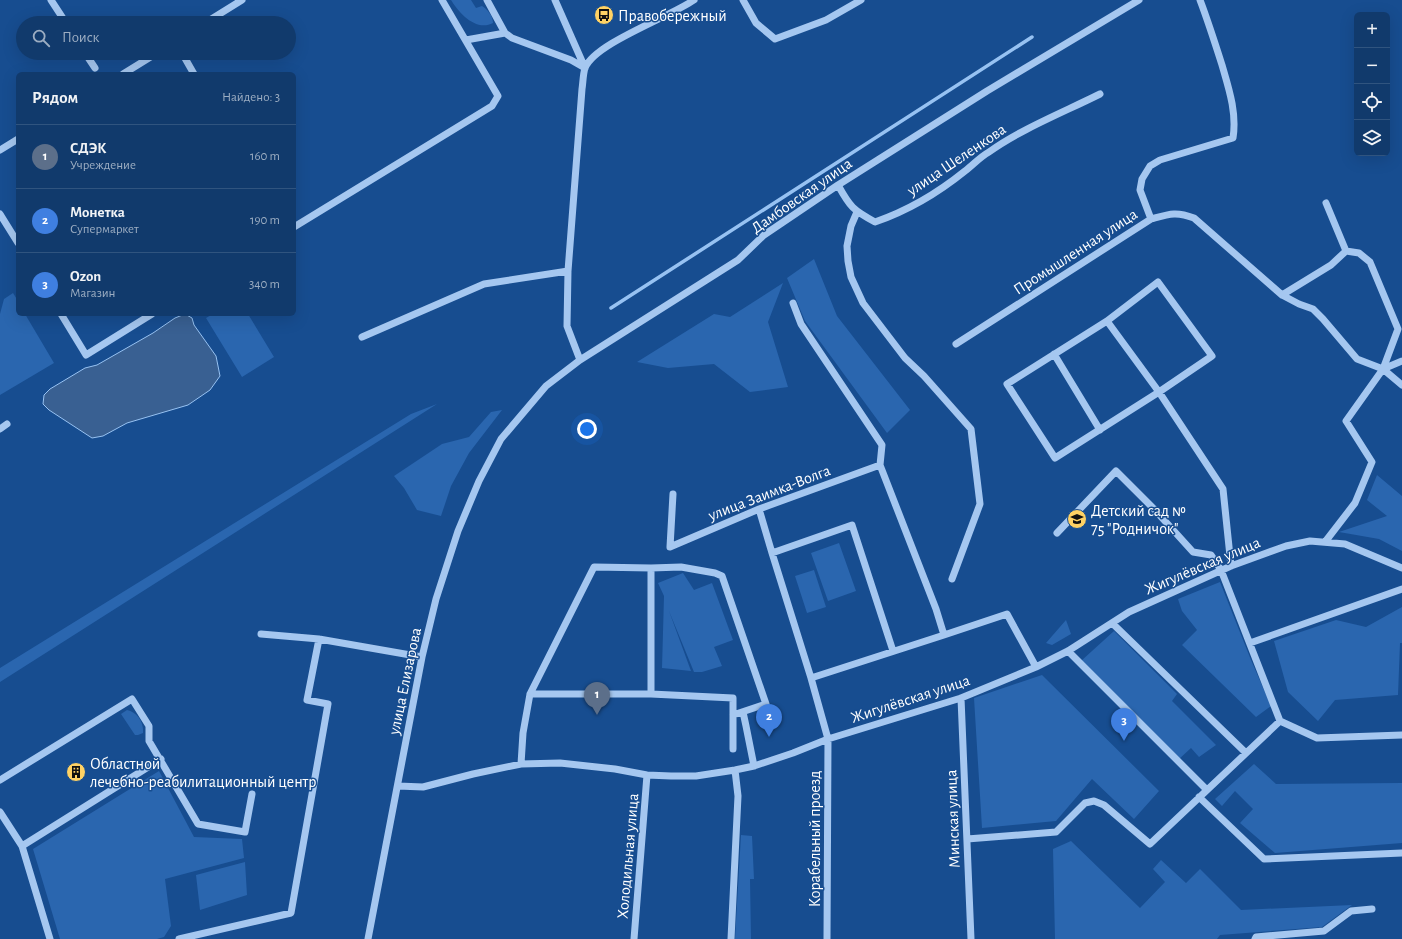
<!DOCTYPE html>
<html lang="ru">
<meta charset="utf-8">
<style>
:root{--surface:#113a6c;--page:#1a4172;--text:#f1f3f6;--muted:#9cadc2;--line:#30547f;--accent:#ffd264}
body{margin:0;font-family:"Alegreya Sans",sans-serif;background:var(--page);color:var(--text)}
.controls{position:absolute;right:12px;top:12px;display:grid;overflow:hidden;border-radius:6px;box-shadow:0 4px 16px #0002}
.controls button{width:36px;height:36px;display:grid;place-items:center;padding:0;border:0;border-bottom:1px solid var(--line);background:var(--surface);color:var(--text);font:20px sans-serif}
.you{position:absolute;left:587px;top:429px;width:14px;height:14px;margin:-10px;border:3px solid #fff;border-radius:50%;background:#1a73e8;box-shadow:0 0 0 6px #1a73e833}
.badge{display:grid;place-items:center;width:26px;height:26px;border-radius:50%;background:var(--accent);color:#fff;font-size:13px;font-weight:700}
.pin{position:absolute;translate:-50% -33px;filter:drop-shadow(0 1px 2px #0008)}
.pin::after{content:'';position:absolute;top:21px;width:14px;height:12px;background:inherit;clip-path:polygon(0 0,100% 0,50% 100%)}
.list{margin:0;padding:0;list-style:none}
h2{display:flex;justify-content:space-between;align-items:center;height:52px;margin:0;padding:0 16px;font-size:17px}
h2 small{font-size:13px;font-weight:400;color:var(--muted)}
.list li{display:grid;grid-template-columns:26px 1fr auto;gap:12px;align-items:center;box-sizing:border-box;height:64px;padding:0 16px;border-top:1px solid var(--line)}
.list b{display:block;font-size:15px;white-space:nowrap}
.list p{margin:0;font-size:13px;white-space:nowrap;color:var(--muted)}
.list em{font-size:13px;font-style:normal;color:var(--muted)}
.icon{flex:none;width:22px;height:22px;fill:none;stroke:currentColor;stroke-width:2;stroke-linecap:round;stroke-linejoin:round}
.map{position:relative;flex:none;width:1402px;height:939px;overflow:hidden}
.search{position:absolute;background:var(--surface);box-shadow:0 4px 16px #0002;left:16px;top:16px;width:280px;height:44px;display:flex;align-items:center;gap:10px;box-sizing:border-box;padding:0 14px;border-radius:22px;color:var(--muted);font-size:15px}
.panel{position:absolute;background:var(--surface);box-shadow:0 4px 16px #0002;left:16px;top:72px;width:280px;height:244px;border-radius:6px}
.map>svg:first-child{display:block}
.green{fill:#2a66af}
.water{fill:#396092;stroke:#97c2f2}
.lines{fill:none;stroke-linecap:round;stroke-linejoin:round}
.stream{stroke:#97c2f2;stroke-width:3.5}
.minor{stroke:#a5c7f0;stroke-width:7}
.labels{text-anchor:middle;stroke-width:3;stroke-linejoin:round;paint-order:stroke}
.poi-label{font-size:16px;fill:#fff;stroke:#174d90;text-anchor:start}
.street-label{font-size:16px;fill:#fff;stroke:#174d90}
</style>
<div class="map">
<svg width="1402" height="939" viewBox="0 0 1402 939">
<rect width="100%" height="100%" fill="#174d90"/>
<path class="green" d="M451,0H471L476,8L482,6C488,10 493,16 493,23C476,32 459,13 451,0Z
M814,259L837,316L910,410L887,433L805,321L787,278Z
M783,283L768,322L788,387L750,392L714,364L668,368L637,362L714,314L730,317Z
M13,293L18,301V314H25L54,363L0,395V314L4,299Z
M213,314H248L274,357L242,377L206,318Z
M437,404L0,682V668L411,414Z
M502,410L469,453L451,486L441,516L417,510L404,488L394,476L442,444L469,437L491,412Z
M1377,475L1402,496V551L1379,539L1339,532L1387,516L1367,500Z
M839,543L856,591L828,601L811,553Z
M814,570L826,607L807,613L795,576Z
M683,573L694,590L712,583L733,640L714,647L722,666L702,672H694L669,611L691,671L662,668L664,596L658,583Z
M1220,582L1251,660L1271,706L1256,717L1182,645L1197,630L1182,611L1178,599Z
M1402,607V643H1400L1398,695L1335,700L1318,721L1288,692L1274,641L1336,620L1366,627Z
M1066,620L1071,634L1052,645L1046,643Z
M1114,631L1177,694L1172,701L1216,745L1199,757L1191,748L1178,760L1081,661Z
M1042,675L1159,791L1134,819L1092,779L1056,821L982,828L974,698Z
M127,710C137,712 144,722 143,733L138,735H135L121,714Z
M1254,764L1276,784L1402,783V843L1275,853L1240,823L1253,809L1235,791L1222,806L1215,799Z
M159,771L194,837L242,839L244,858L165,879L171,926L164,937L157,939H60L33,849Z
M741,835L752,836L754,879H750L751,939H735Z
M1071,841L1140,908L1165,882L1153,869L1161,860L1186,883L1200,869L1241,910L1352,905L1322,927L1220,935L1217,939H1055L1053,849Z
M245,862L247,895L200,910L196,875Z"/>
<path class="water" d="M185,314L192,318L194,325L216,356L220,376L210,390L188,405L127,423L103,436L92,438L49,410L43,404L44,395L50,389L85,368L97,365L153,333L175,318Z"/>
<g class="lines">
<path class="stream" d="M611,308L1032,37"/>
<path class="minor" d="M51,0L66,23
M487,0L505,33L512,38L571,60L585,68
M555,0L585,68
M743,0L756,23L775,39L826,20L861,0
M205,23L242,0
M466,40L505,33
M85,53L95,68
M182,53L194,74
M123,74L157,53
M0,150L18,139
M838,185C850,207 853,210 875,222C907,211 939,192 965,171C973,165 980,157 989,152C1021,129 1064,112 1100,94
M857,212L851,226L847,246L848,261L851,277L863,303L905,358L924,376L971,429L980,504L952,579
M0,214L18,243
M1151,219C1169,214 1176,211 1194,218L1282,295L1299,304L1313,309L1323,319L1357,359L1383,369L1402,385
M294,227L492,106L498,96L442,0
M1158,282L1212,356L1159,392L1055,458L1007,384L1107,321Z
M1282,295L1331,265L1346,251
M793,303L801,324L882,445L880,465L936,609L944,635L811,678L828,739L827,939
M61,314L86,355L152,314
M1107,321L1159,392L1223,489L1231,566
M362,337L484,284L568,271
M956,344L1151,219L1140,190L1142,179L1150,166L1160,160L1233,138C1237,113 1229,89 1222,65C1215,43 1208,21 1200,0
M1054,354L1100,430
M580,360L567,326L568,271L582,89C583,83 583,74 585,68C595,43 670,17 694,0
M1383,369L1402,361
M0,429L7,424
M673,494L670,547L759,509L880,465
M759,509L772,553L852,525L893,651
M1057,533L1116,471L1154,509L1193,552L1211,555L1221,570L1280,721L1317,738L1402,735
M1325,542L1355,503L1372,462L1346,421L1383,369L1398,329L1370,262L1359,253L1346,251L1326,203
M772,553L811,678
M1112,623L1246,753
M261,634L319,639L422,657
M944,635L1007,614L1036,667
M1250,643L1402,589
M1068,651L1207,790
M530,694L594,567L651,568L681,567L715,573L722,576L766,704L733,715
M651,694V568
M961,698L971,939
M743,712L746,726L754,766
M521,764L523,733L530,694H651L733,698V749
M0,780L132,699L149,726V741L198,824L245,832L252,794
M398,786L423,787L473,774L521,764L560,763L615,769L647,775L671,776H696L735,770L754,766L793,753L828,739L961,698L1036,667L1068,651L1129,612L1231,566L1286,546L1310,541L1345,544L1402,568
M1199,797L1264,859L1402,853
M0,812L22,846
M967,839L1056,832L1085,803L1094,801L1104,805L1150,844L1280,721
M50,939L22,846L161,759
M179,939L291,913L328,704L307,700L319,639
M368,939L422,657L436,599L458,531L479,481L501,439L546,386L580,360L738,260L764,235L838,185L987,91L1139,0
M634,939L647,775
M731,939L738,796L735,770
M1255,939L1256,937L1324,931L1351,911L1372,909"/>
</g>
<defs>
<g id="bus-disc" transform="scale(1)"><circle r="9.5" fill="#ffd264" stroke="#174d90"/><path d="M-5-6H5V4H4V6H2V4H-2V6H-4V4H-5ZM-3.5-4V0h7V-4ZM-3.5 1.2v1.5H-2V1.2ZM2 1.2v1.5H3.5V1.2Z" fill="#111"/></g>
<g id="school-disc" transform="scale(1)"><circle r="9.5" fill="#ffd264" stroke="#174d90"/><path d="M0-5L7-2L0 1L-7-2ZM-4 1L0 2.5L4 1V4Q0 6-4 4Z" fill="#111"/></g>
<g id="building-disc" transform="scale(1)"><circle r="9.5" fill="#ffd264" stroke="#174d90"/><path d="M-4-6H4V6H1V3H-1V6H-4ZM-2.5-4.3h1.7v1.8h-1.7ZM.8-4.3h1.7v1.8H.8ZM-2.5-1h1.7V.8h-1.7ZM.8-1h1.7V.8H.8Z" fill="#111"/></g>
</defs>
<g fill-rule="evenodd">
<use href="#bus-disc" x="604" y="15"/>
<use href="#school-disc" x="1077" y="519"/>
<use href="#building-disc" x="76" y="772"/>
</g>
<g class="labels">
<g class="poi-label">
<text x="618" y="21">Правобережный</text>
<text x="1091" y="516">Детский сад №<tspan x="1091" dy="18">75 "Родничок"</tspan></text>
<text x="90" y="769">Областной<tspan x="90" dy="18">лечебно-реабилитационный центр</tspan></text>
</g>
<g class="street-label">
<text transform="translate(956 159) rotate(-34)" y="6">улица Шеленкова</text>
<text transform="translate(801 195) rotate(-35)" y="6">Дамбовская улица</text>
<text transform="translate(1075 251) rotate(-33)" y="6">Промышленная улица</text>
<text transform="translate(769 492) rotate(-21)" y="6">улица Заимка-Волга</text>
<text transform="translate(1202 565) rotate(-23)" y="6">Жигулёвская улица</text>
<text transform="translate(404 681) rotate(-78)" y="6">улица Елизарова</text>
<text transform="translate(910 698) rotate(-18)" y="6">Жигулёвская улица</text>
<text transform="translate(952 819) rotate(-92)" y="6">Минская улица</text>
<text transform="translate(814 839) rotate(-90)" y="6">Корабельный проезд</text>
<text transform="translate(627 856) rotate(-85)" y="6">Холодильная улица</text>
</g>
</g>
</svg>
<div class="controls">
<button>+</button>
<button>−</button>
<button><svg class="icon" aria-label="locate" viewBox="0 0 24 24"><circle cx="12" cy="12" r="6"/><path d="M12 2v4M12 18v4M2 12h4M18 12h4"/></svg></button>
<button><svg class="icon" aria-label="layers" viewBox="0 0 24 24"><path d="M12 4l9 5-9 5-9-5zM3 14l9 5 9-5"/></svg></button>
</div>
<div class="you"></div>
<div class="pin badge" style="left:597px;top:715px;background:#5c6f8a">1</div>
<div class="pin badge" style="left:769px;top:737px;background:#3f7fe0">2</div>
<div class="pin badge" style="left:1124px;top:741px;background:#3f7fe0">3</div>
<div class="search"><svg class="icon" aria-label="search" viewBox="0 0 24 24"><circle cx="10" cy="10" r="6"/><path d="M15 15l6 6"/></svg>Поиск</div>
<section class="panel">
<h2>Рядом<small>Найдено: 3</small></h2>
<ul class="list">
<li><span class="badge" style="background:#5c6f8a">1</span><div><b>СДЭК</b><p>Учреждение</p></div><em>160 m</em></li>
<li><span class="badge" style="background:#3f7fe0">2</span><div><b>Монетка</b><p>Супермаркет</p></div><em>190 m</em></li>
<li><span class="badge" style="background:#3f7fe0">3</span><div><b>Ozon</b><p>Магазин</p></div><em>340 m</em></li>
</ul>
</section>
</div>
